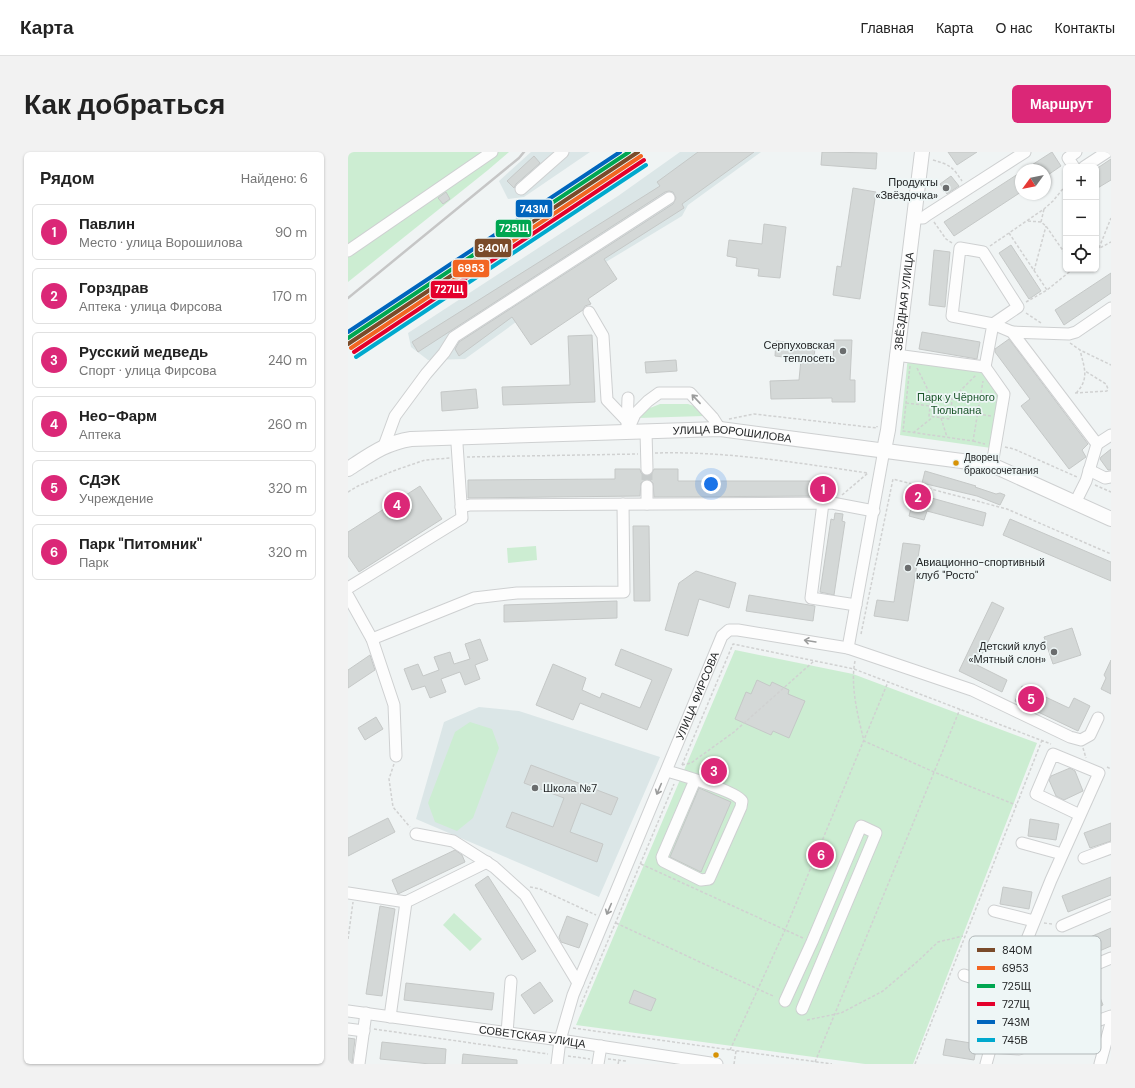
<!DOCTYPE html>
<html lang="ru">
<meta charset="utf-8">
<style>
:root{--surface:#fff;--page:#f2f2f2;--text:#222;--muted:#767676;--line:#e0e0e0;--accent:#db2777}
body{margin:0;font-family:"DM Sans",sans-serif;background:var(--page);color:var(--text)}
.controls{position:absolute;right:12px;top:12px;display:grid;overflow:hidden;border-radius:6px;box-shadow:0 1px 3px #0004}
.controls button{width:36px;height:36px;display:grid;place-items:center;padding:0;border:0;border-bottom:1px solid var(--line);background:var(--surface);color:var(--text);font:20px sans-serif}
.compass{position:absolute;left:667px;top:12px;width:36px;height:36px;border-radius:50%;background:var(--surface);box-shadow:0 1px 3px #0004;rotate:237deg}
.you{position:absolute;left:363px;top:332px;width:14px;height:14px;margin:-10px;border:3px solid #fff;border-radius:50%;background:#1a73e8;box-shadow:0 0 0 6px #1a73e833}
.badge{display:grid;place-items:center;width:26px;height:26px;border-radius:50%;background:var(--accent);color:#fff;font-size:13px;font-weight:700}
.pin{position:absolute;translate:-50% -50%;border:2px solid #fff;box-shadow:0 1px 4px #0006}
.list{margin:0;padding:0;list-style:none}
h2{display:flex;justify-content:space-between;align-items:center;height:52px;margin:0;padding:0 16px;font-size:17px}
h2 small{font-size:13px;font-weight:400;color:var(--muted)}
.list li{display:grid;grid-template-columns:26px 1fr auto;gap:12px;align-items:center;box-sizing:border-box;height:56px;margin:0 8px 8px;padding:0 8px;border:1px solid var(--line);border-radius:6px}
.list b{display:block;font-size:15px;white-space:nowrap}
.list p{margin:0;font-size:13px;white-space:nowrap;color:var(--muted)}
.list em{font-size:13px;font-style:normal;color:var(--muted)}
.icon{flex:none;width:22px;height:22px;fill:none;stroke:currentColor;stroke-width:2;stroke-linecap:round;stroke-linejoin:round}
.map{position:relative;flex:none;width:763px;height:912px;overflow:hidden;border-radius:6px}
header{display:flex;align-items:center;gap:24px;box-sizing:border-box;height:56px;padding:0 20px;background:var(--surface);border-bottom:1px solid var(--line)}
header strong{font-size:19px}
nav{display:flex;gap:22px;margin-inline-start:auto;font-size:14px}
.intro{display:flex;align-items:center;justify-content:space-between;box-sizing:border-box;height:96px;padding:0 24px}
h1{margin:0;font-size:28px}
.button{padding:10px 18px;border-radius:6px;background:var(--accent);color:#fff;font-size:14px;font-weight:700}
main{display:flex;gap:24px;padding:0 24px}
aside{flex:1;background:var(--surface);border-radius:6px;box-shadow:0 1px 3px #0004}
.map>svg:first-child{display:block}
.built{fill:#dbe6e7}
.green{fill:#ccedd2}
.building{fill:#d4d8d7;stroke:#c5c8c7}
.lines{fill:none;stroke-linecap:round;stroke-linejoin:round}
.minor-tunnel{stroke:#c7cbcb;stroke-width:11;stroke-dasharray:11 5.5;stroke-linecap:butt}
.minor-casing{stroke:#ced0d1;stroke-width:13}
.major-casing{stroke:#ced0d1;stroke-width:16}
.path{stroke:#d0d1d1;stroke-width:1.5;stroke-dasharray:3 2;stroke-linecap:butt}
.minor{stroke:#fdfdfd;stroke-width:11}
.major{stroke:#fdfdfd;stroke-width:14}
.rail{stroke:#c6c6c6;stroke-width:2.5}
.rail-1-casing{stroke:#eef6f6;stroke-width:7}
.rail-2-casing{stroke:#eef6f6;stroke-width:7}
.rail-3-casing{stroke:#eef6f6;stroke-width:7}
.rail-4-casing{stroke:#eef6f6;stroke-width:7}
.rail-5-casing{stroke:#eef6f6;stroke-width:7}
.rail-6-casing{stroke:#eef6f6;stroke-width:7}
.rail-1{stroke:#7a4b2a;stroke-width:4}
.rail-2{stroke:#f26522;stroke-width:4}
.rail-3{stroke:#00a651;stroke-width:4}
.rail-4{stroke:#e4002b;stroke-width:4}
.rail-5{stroke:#0065bd;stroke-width:4}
.rail-6{stroke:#00a9ce;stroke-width:4}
.oneway{stroke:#9b9c9c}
.poi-dot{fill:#6b6d6e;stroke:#eef6f6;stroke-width:1.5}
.bus-dot{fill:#d79306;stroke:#eef6f6;stroke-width:1.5}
.labels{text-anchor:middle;stroke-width:3.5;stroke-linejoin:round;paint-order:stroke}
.bus-label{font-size:10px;fill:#232526;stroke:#eef6f6;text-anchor:start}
.poi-label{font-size:11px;fill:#232526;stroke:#eef6f6;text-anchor:end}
.street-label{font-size:11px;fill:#232526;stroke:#eef6f6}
.park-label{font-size:11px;fill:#1b552a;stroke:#eef6f6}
.key{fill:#eef6f6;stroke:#b1b7b8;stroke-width:1}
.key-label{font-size:11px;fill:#232526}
.line-badge{stroke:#eef6f6;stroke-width:1.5}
.badge-label{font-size:11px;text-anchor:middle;font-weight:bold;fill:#fff}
</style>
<header>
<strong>Карта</strong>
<nav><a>Главная</a><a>Карта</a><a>О нас</a><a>Контакты</a></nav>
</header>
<div class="intro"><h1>Как добраться</h1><a class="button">Маршрут</a></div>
<main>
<aside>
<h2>Рядом<small>Найдено: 6</small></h2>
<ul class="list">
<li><span class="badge">1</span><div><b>Павлин</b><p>Место · улица Ворошилова</p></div><em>90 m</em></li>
<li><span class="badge">2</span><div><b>Горздрав</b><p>Аптека · улица Фирсова</p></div><em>170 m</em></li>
<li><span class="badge">3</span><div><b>Русский медведь</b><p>Спорт · улица Фирсова</p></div><em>240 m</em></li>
<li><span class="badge">4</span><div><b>Нео-Фарм</b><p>Аптека</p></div><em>260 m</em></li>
<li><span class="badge">5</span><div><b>СДЭК</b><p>Учреждение</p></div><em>320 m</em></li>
<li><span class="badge">6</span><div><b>Парк &quot;Питомник&quot;</b><p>Парк</p></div><em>320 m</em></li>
</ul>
</aside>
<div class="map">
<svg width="763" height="912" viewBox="0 0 763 912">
<rect width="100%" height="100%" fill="#f0f4f4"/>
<path class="built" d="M183,0H242L176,45L160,47L151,29Z
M332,0H413L340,53L334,64L248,116L186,157L117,207L80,208L63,195L60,181L270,44Z
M131,555L171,559L312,605L251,745L68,667L96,570Z"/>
<path class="green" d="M0,0H161L140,18L0,130Z
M560,204L637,215L653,241L643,296L552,283Z
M312,252H340L346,254L356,264L290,266L297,258Z
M188,394L189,408L160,411L159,396Z
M387,498L505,522L689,591L565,912H517L228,873Z
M122,570L144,577L151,596L125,666L109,679L87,670L80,651L107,580Z
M106,761L134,787L122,799L95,773Z"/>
<path class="building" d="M350,0H406L334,52L336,56L256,107L269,127L240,147L243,152L237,154L235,158L183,193L164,165L111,204L107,197L111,190L325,52L328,46L325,40L321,39L317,40L70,200L64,190L312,34L309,30Z
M474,0L529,1L528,17L473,13Z
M600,0H629L609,13Z
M704,0L713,14L697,25V18H676Z
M186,4L192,11L168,32L166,36L159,29Z
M763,7V28L748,37V17Z
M673,20V40L606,84L596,70Z
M603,24L611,34L599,42L592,32Z
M505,36L528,40L512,147L485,143L489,114L493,115Z
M98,40L102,47L95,52L90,46Z
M416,72L438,75L432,126L410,124L411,117L388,114L389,106L379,104L381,88L414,92Z
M663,93L693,139L681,147L651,101Z
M586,98L602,100L597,155L581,153Z
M763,121V141L716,173L707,158Z
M574,180L632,190L629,207L571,197Z
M244,183L247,250L155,253L154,235L222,233L220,184Z
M661,187L740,292L734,298L738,305L721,317L673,254L682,247L647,200V197Z
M486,188H504L502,228H507V250H484V246L423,247L422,229L451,228L453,207L427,204L428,189L467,193L466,209L485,210Z
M328,208L329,219L298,221L297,210Z
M128,237L130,256L94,259L93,240Z
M763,297V318H760L752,307L753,305Z
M267,317H292L293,321L299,324L303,323L306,317H330V329H475V344L306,345L305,331L302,328L299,327L293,331L292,344L120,346V328L267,327Z
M577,319L628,334L627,335L648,342L652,341L657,343L652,353L629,344L574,331Z
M72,334L94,367L11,420L0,404V380Z
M569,342L638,361L635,374L579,359L576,368L561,364L566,345Z
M487,361L495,362L494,369L497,370L486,443L472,440L483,367L486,368Z
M662,367L763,410V429L655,383Z
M285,374H301L302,449H286Z
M555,391L572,393L560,469L526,464L529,448L546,450Z
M348,419L388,431L381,456L351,447L340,484L317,478L331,431Z
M401,443L467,454L465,469L398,459Z
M269,449V466L156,470V453Z
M644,450L656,456L629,513L659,528L654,540L611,519Z
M724,476L733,503L705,512L696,485Z
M132,487L140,508L127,513L132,527L117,533L112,520L93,527L98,540L82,546L77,534L64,538L56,517L70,512L75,524L91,518L86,505L102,500L106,512L122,507L117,492Z
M273,497L324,517L299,578L232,551L225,568L188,553L205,512L238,526L234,538L252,546L254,541L292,556L304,528L267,513Z
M22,503L27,518L0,536V518Z
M763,508V542L753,537L758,526L756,523Z
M409,528L422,534L424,530L441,538L440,542L457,549L441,586L425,579L423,583L387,567L398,540L403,542Z
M674,534L721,556L726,546L742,554L730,579L667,549Z
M28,565L35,577L17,588L10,576Z
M183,613L270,646L263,663L233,651L222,680L255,692L249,710L158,675L164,660L205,675L216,646L176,631Z
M722,616L727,619L735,639L716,648L708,644L701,628L703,624Z
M351,636L383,650L353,720L322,705Z
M40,666L47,680L0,704V686Z
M682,667L711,672L708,688L680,684Z
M763,671V689L742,696L736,681Z
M107,698L114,703L117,710L50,742L44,728Z
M140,724L188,799L174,808L127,733Z
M763,725V743L720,760L714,744Z
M655,735L684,740L681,757L652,752Z
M32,754L47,757L34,844L18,842Z
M219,764L240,772L231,796L213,790L211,785Z
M763,776V794L696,823L689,808Z
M192,830L205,849L186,862L173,843Z
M58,831L146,841L144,858L56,848Z
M286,838L308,847L303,859L281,851Z
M749,838L755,853L672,889L666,873Z
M0,886L7,887L4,912H0Z
M598,887L629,892L626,908L595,903Z
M34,890L98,897L97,912H82L32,907Z
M115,902L169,908V912H114Z"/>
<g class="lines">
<path class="minor-tunnel" d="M299,317V334"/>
<g class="minor-casing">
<g id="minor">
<path d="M726,15L720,6L728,0"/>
<path d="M736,15L759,0"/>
<path d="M173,37L215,0"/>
<path d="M566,66H575L579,63L677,0"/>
<path d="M0,99L144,0"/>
<path d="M241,160L255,184L259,248L279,269"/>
<path d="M645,172L664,180L749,292L738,329L727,351"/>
<path d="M664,180L721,182L728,180L763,156"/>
<path d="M548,203L637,215L656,242L644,313"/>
<path d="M637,215L645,172L604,164L612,96L635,100L670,155L645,172"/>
<path d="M279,274L280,246"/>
<path d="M279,280L287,262L300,249L311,241H342L365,266L372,277"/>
<path d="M298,280L299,317"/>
<path d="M749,292L763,283"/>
<path d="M36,294L47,264L78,222L96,201L106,185L321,46"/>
<path d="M741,318L757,326L763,325"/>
<path d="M475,351L463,446L508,453"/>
<path d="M299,352V334"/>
<path d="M113,355L122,353L484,351L526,359"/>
<path d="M0,436L114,366L109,292"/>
<path d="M0,444L24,487L46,553L48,604"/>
<path d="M24,487L126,446L169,441L276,440L275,352"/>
<path d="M500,496L536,298"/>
<path d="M319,619C333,623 388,639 394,649L393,655L361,727L353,728L315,709L314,705L347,628"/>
<path d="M68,682L105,689L146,715L177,743L230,831"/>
<path d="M674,691L714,702"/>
<path d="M736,706L763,696"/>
<path d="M0,741L58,750"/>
<path d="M646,759L686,769"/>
<path d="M714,774L763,753"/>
<path d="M616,823L659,837L696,834L763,806"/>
<path d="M437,849L464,790L513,674L528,681L454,857"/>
<path id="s1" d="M0,859L212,888L369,912"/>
<path d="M42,865L58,750L139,710"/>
<path d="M0,877L16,879"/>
<path d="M159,881L163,829"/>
<path d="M642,895L671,897L763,864"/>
<path d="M11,912L18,861"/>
<path id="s2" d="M209,912L212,888L225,843L374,484L381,478H390L500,496L624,538L722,585L733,588L742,583L750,566"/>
<path d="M250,912L253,894"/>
<path d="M638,912L659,837L703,728L751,621L705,602L688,642L732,663"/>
<path d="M752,912L763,871"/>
</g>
</g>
<g class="major-casing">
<g id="major">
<path id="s3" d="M536,298L540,278L574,0"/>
<path id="s4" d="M0,317C22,303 37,291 63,287L372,277L644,313L763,367"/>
</g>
</g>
<path class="path" d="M585,8C602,13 604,14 614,29
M680,69L693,70L698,74L718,103
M586,70L598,87L604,91
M693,70L696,57
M661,81L699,138
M642,94L696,57L705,49L718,33
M751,96L763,66
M748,98L763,90
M686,119L698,74
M678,150L699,138L725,117
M678,161L693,171
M722,191L732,198L763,213
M562,214L555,279L625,289L635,229
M569,216L583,244
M727,241L759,239L760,237L758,232L737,219
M728,241C742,227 736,215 732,198
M604,247L628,223
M558,251L582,254
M603,258L604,247L583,244L581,264L602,267L603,258L643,264
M593,266L599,285
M381,267L406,262L529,276V274
M565,281L585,265
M625,289L637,292
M657,295L666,297L729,325
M307,301C379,299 450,311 520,321
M119,305L290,302
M747,333L763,340
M0,340L10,334L45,319L77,308L102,306
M494,343L520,321
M513,482L545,327L659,357L763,402
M507,509C502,533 510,565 516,589L586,620L668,653
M735,596L738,606
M46,612L41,627L45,655L62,675
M334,613L385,492L506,517L703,592
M334,613L343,611L386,580L466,509
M759,615L763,617
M293,712L455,786
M182,735L192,737L248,763
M268,771L425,844
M696,771L704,772
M0,787L5,750
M232,855L326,632
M459,868L493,861L535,839L570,809L590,790L615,784
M225,876L484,912
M26,877L200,902
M382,898L437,778L540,530
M220,904L242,907
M260,907L278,909
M467,910L612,557
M270,912L271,908
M386,912L388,899
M567,912L694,588"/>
<use href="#minor" class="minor"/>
<use href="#major" class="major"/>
<path class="rail" d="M0,146L171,6L176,0"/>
<g class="rail-1-casing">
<path id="rail-1" d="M0,192L290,0"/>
</g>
<g class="rail-2-casing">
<path id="rail-2" d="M3,196L293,4"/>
</g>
<g class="rail-3-casing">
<path id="rail-3" d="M0,186L281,0"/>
</g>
<g class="rail-4-casing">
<path id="rail-4" d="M6,200L296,8"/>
</g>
<g class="rail-5-casing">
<path id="rail-5" d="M0,180L272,0"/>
</g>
<g class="rail-6-casing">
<path id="rail-6" d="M8,205L298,13"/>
</g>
<use href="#rail-1" class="rail-1"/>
<use href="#rail-2" class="rail-2"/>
<use href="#rail-3" class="rail-3"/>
<use href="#rail-4" class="rail-4"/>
<use href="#rail-5" class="rail-5"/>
<use href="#rail-6" class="rail-6"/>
</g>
<defs><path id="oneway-shaft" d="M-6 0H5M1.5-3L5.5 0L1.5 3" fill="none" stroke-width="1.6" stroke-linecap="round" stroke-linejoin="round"/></defs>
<g class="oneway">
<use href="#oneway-shaft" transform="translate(348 247) rotate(-133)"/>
<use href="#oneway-shaft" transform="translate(462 489) rotate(-171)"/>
<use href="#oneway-shaft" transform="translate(311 637) rotate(113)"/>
<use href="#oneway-shaft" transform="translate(261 757) rotate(113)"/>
</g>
<g class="poi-dot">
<circle cx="598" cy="36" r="4"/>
<circle cx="495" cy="199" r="4"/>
<circle cx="560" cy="416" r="4"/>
<circle cx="706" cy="500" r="4"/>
<circle cx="187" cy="636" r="4"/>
</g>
<g class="bus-dot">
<circle cx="608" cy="311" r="3.5"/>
<circle cx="368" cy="903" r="3.5"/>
</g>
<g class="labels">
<g class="bus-label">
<text x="616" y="309">Дворец<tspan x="616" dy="13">бракосочетания</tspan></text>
</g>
<g class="poi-label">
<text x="590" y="34">Продукты<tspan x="590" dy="13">«Звёздочка»</tspan></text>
<text x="487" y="197">Серпуховская<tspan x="487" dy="13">теплосеть</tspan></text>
<text x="568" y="414" text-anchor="start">Авиационно-спортивный<tspan x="568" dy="13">клуб "Росто"</tspan></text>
<text x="698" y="498">Детский клуб<tspan x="698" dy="13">«Мятный слон»</tspan></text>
<text x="195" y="640" text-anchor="start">Школа №7</text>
</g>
<g class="street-label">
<text dy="4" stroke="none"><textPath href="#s3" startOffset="150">ЗВЁЗДНАЯ УЛИЦА</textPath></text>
<text dy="4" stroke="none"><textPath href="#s4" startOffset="392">УЛИЦА ВОРОШИЛОВА</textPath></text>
<text dy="4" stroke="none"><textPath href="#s2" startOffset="395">УЛИЦА ФИРСОВА</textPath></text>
<text dy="4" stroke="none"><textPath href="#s1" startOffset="186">СОВЕТСКАЯ УЛИЦА</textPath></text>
</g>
<g class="park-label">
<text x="608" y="249">Парк у Чёрного<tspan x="608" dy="13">Тюльпана</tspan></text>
</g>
</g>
<rect x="621" y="784" width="132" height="118" rx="6" class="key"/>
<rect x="629" y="796" width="18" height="4" fill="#7a4b2a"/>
<rect x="629" y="814" width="18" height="4" fill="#f26522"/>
<rect x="629" y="832" width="18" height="4" fill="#00a651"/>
<rect x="629" y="850" width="18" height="4" fill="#e4002b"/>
<rect x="629" y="868" width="18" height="4" fill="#0065bd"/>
<rect x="629" y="886" width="18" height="4" fill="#00a9ce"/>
<g class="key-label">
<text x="654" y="802">840М</text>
<text x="654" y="820">6953</text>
<text x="654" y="838">725Щ</text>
<text x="654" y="856">727Щ</text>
<text x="654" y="874">743М</text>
<text x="654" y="892">745В</text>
</g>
<g class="line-badge">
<rect x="167" y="47" width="38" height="19" rx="4" fill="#0065bd"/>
<rect x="147" y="67" width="37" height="19" rx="4" fill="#00a651"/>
<rect x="126" y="86" width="38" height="20" rx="4" fill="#7a4b2a"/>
<rect x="104" y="107" width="38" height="19" rx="4" fill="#f26522"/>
<rect x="82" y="128" width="38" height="19" rx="4" fill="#e4002b"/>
</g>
<g class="badge-label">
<text x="186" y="61">743М</text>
<text x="166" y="80">725Щ</text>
<text x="145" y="100">840М</text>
<text x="123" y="120">6953</text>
<text x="101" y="141">727Щ</text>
</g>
</svg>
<div class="controls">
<button>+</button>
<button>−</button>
<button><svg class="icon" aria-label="locate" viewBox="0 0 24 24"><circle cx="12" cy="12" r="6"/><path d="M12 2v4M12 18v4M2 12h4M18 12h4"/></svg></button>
</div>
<svg class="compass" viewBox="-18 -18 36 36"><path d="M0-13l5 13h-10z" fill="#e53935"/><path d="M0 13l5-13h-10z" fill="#767676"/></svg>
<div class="you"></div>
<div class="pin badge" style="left:475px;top:337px">1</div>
<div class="pin badge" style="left:570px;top:345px">2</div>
<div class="pin badge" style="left:366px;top:619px">3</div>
<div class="pin badge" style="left:49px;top:353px">4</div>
<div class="pin badge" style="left:683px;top:547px">5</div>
<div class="pin badge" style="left:473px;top:703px">6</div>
</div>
</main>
